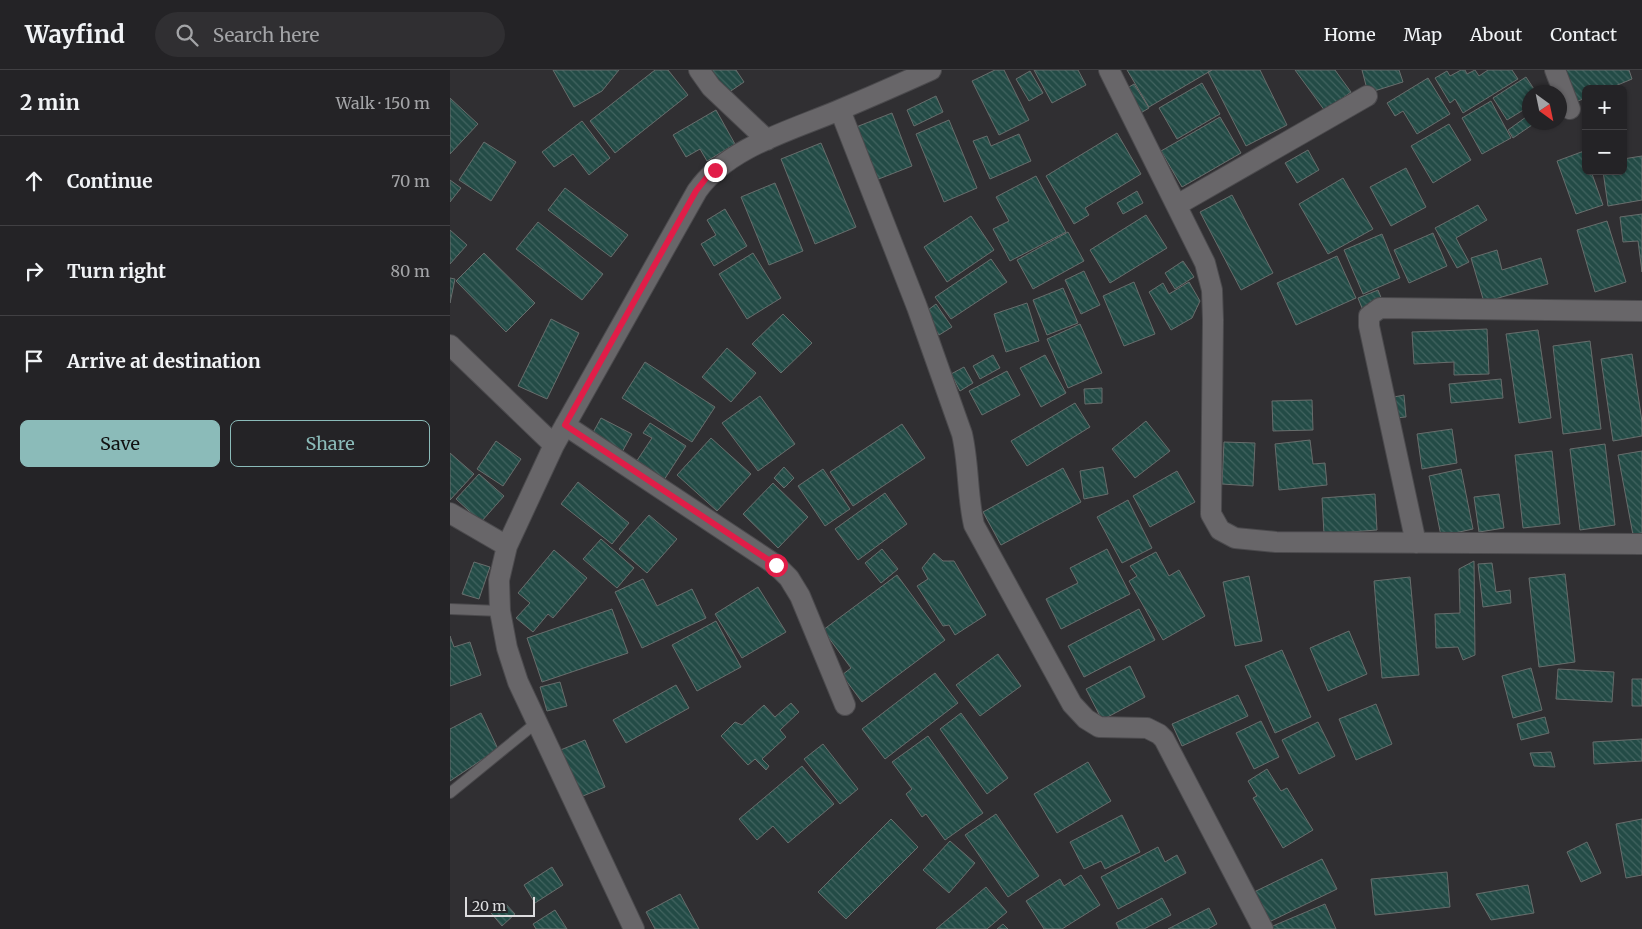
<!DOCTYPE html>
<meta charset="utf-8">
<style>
:root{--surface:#242326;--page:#302f32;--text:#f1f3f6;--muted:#a3a4a7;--line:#414043;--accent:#8bbbb9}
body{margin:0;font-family:Merriweather,serif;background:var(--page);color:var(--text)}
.controls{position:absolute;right:15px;top:15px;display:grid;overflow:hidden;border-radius:8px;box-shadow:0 1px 4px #0004}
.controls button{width:45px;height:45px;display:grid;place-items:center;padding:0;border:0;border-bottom:1px solid var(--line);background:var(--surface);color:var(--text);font:25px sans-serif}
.compass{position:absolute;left:1072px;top:15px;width:45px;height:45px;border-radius:50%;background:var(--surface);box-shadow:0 1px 4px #0004;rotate:147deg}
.scale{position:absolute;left:15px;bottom:12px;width:70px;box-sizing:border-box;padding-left:5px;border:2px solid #dddddf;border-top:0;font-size:14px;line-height:18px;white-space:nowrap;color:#dddddf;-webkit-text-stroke:4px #262528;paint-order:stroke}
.stop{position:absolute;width:15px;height:15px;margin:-11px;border:4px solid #e11d48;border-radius:50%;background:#fff}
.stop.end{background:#e11d48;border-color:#fff;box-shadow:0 1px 5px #0008}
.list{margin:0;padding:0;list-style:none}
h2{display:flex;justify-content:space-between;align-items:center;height:65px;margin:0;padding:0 20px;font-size:21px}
h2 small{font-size:16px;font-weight:400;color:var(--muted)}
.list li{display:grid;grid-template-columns:32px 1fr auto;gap:15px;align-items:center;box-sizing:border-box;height:90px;padding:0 20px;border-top:1px solid var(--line)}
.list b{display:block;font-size:19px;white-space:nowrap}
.list em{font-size:16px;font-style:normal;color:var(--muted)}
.actions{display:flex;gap:10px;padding:15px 20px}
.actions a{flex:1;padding:11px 0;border:1px solid var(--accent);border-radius:8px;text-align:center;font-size:18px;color:var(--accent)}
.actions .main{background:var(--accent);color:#111}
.icon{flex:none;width:28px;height:28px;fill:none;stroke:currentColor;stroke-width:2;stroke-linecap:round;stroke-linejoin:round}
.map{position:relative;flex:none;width:1192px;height:859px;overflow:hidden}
header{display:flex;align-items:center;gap:30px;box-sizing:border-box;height:70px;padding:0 25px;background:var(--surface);border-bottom:1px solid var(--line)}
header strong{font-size:24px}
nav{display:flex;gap:28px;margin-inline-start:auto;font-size:18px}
.search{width:350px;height:45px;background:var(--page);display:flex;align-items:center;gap:12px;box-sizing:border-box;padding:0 18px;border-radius:28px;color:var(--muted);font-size:19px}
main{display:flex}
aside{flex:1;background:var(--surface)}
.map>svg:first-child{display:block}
.building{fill:url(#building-back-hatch);stroke:#686d6c}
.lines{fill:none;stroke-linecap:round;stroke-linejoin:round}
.lane-casing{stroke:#4b4a4d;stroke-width:12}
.street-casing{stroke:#4b4a4d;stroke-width:22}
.lane{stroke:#686669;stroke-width:10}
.street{stroke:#686669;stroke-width:20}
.route{stroke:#e11d48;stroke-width:6}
</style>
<header>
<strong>Wayfind</strong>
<div class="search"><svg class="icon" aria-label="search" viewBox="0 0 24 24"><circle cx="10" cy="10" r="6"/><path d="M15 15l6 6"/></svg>Search here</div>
<nav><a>Home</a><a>Map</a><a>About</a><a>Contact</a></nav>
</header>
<main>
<aside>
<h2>2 min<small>Walk · 150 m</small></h2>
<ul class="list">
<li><svg class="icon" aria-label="ahead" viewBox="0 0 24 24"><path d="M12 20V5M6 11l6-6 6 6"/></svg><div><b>Continue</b></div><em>70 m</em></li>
<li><svg class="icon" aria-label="right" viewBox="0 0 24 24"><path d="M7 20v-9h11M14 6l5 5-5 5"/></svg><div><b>Turn right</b></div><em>80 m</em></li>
<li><svg class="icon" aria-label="arrive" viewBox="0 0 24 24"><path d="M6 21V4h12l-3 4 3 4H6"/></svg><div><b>Arrive at destination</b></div></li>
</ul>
<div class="actions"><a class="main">Save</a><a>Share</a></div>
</aside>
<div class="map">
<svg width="1192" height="859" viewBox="0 0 1192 859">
<defs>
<pattern id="building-back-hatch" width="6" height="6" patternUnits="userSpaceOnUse" patternTransform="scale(1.25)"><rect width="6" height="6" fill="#234b46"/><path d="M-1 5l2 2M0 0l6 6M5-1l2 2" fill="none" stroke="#426460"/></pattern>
</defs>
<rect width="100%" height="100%" fill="#302f32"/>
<path class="building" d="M103,0H169L152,21L124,37Z
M205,0H218L238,25L165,83L140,51Z
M256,0H286L294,12L275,25Z
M545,0H554L579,50L549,65L522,11Z
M584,0H628L636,15L602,33Z
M677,0H762L699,37Z
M762,0H810L837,55L796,76L758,2Z
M845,0H885L901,22L875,41Z
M912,0H949L953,12L918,23Z
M1011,0H1015L1017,4L1025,0L1029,6L1038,0H1062L1068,9L1013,43L1005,29L1000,33L985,8L997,1L1000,6Z
M1112,0H1179L1182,9L1158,19H1136V28L1125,32Z
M580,1L593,23L579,31L566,9Z
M1076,7L1086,22H1080V36L1057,50L1043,28Z
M978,8L1000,44L967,64L953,41L945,46L937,33Z
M752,13L770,44L727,69L709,38Z
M684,14L699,38L689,44L674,20Z
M486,26L493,42L464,56L457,40Z
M0,28L28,54L0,84Z
M1041,31L1061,68L1032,84L1012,48Z
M266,40L285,74L257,91L250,79L236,87L223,65Z
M442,43L462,96L421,112L401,59Z
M770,47L791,83L732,117L711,81Z
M1076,47L1082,55L1063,68L1058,60Z
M499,50L527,118L494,132L466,64Z
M132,51L160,88L139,105L123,84L104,97L92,82Z
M999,54L1021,90L983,113L961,76Z
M667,63L691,104L635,138L639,145L624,154L596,106Z
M569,64L581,91L540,109L523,71L537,66L541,76Z
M34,72L66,92L41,131L9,110Z
M371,73L406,157L365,174L331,89Z
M858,80L869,100L847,113L835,93Z
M1134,81L1136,87V101H1141L1153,135L1126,144L1107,91Z
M1192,86V130L1158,136L1153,101H1173V89Z
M956,98L976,137L941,156L920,117Z
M586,106L616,162L560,191L543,159L559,151L546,127Z
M893,108L923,159L878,184L849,134Z
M0,110L11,118L0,132Z
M325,113L353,181L319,195L291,127Z
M115,118L178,165L161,187L98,140Z
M687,121L693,133L673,144L667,133Z
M782,125L823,203L791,220L750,142Z
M1028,135L1037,150L1006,168L1019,192L1007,198L985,158Z
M275,139L297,176L264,196L251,174L266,165L257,150Z
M1192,144V202L1188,171L1173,172L1170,147Z
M696,145L717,178L660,213L640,180Z
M521,146L544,180L497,212L474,177Z
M1157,151L1176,212L1145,222L1127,160Z
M88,152L153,204L132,230L66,179Z
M0,160L17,175L0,194Z
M618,162L634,191L583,219L567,190Z
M983,163L997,196L959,213L944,180Z
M932,164L950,208L913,224L894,180Z
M1047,180L1052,200L1091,188L1098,214L1034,232L1021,188Z
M34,183L85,233L56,262L6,211Z
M303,183L331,228L297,249L269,204Z
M887,186L906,228L846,255L827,213Z
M541,189L557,212L501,249L485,227Z
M733,191L744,207L725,219L715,203Z
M634,201L650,235L631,244L615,210Z
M0,208L5,209L0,233Z
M684,212L705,264L674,276L653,226Z
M739,212L750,231L742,248L721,260L699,222L713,213L719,224Z
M613,218L628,253L597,265L583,230Z
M928,220L934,235L914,243L908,228Z
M577,233L589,271L556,282L544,244Z
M486,234L502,257L489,265L474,243Z
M333,244L362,273L331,303L302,274Z
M101,249L129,263L97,329L68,316Z
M630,254L652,303L618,318L597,269Z
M1037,259L1039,304L1004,305V292L964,294L962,262Z
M1088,260L1101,348L1069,353L1056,264Z
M1140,271L1151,359L1113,364L1103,276Z
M277,278L306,303L281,332L252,307Z
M1182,284L1192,352V366L1163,371L1151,289Z
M543,285L550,298L530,309L523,296Z
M595,285L616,323L591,337L570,298Z
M195,292L265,337L242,372L172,328Z
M514,297L523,313L510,321L501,304Z
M557,301L570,325L532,345L519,321Z
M1051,309L1053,328L1001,333L999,314Z
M652,318V333L635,334L634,319Z
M954,325L956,347L945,348L944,327Z
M310,326L345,374L308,401L272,353Z
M862,330L863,360L823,361L822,331Z
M625,333L640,357L577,396L561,371Z
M151,348L182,364L171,384L140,368Z
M696,351L720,381L685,408L662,379Z
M200,353L236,376L212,413L184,395L202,368L193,363Z
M452,354L475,388L403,436L380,402Z
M1002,359L1007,393L972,399L967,364Z
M261,368L301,404L267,441L227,405Z
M860,370L863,394L875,393L877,415L829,420L825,374Z
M46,371L71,389L53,416L27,399Z
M774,372L805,373L803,416L772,414Z
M1155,374L1165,455L1130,460L1120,379Z
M1102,381L1110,454L1073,458L1065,385Z
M1192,381V463L1183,465L1168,385Z
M0,383L24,404L0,430Z
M334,397L344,408L334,418L324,408Z
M653,397L658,424L634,429L630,401Z
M613,398L631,432L551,475L533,442Z
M373,399L400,439L375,456L348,416Z
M1011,399L1023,459L991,466L979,406Z
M727,401L745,432L700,457L683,426Z
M29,404L54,426L31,452L6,429Z
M128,412L179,453L162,474L111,434Z
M323,413L358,447L328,478L293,444Z
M435,423L457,454L408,490L385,459Z
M925,424L927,460L874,464L872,428Z
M1049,424L1054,458L1029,462L1024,427Z
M678,430L702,478L672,493L647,447Z
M199,445L227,469L197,503L169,479Z
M151,469L184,498L167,518L133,489Z
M432,479L448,499L431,513L415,493Z
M657,479L680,524L611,559L596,529L628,513L620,498Z
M104,480L137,508L103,548L98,544L83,562L66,548L80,533L68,523Z
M706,482L719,506L729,500L755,546L713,570L679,511L687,506L680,496Z
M484,483L493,491H504L536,545L505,565L499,555L493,556L467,516L478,509L472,498Z
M1024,491L1025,585L1013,590L1008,577L986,578L985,544L1010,543L1009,499Z
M24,492L40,497L29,529L12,524Z
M1042,493L1046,522L1060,520L1061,533L1033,537L1028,494Z
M1115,504L1125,592L1089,597L1079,508Z
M447,505L495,570L412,632L392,605L401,598L373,560Z
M799,506L812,571L785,576L773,512Z
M960,507L969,605L932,608L924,511Z
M193,509L207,536L242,519L256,548L192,578L165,522Z
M308,517L336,562L292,588L265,544Z
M162,539L178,583L92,612L77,568Z
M689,539L705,570L634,607L618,576Z
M266,551L291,597L247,621L222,575Z
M899,561L917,604L878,621L860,578Z
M0,566L4,577L20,572L31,605L0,616Z
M832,580L861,647L825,663L795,596Z
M548,584L571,616L530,646L506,615Z
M680,596L695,627L652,650L636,619Z
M1081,598L1092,640L1063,648L1052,606Z
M1108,599L1164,602L1162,632L1106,629Z
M485,603L508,633L435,689L412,659Z
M1182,609H1192V636H1182Z
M110,612L117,636L97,641L90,617Z
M226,615L239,638L176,673L163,650Z
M788,625L798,646L732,676L722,654Z
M341,633L349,642L330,660L336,667L312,689L319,696L316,700L305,689L298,695L271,666L285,652L292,655L314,635L325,647Z
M926,634L942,674L906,690L889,649Z
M31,643L48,679L0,711V659Z
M511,643L558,708L537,724L490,659Z
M1095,647L1099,663L1071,670L1067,654Z
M811,651L829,687L804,699L786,663Z
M868,652L885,686L849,704L832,670Z
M478,666L533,743L495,770L476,744L472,747L456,724L462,719L442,692Z
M1192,669V691L1144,694L1143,672Z
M135,670L155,717L128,728L108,681Z
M373,674L408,719L390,734L354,689Z
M1101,682L1105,697L1084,696L1080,683Z
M638,692L661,731L607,763L584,724Z
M352,696L384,734L338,773L323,756L307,770L289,749Z
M817,699L831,721L837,718L863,760L833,778L803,728L807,726L798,711Z
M546,744L589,806L558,827L515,765Z
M672,745L690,782L655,799L651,791L634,799L620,772Z
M441,749L468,777L396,849L368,822Z
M1192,749V805L1176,808L1166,754Z
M500,771L525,793L499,823L473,800Z
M1137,772L1151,803L1131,812L1117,782Z
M708,777L715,792L727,785L736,803L668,839L651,807Z
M872,789L887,819L817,853L802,823Z
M102,797L113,815L85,833L74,815Z
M997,802L1000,837L925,845L921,809Z
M631,805L650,835L612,859H594L576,831L610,809L614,816Z
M1078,815L1084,843L1041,850L1026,824Z
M536,817L557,842L537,859H486Z
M230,824L249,859H205L196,842Z
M712,828L721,845L694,859H669L666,853Z
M54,832L65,844L52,856L41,843Z
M875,834L886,859H818V858Z
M759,838L767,854L758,859H718Z
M105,840L117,859H86L83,854Z
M553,854L558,859H547Z"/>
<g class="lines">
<g class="lane-casing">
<path id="lane" d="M0,539L50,541
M0,723L86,653"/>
</g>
<g class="street-casing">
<path id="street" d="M249,0L261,17L317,70
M659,0L755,193L762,220L763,250L761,444L770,460L785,468L826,472L1192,474
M1105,0L1120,39
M390,40L467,237L512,364C519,394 517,425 524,455L622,634L636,649L649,657L697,658L709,664L714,669L813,859
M727,135L917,26
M0,275L104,375
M115,355L326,495L339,508L350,526L395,635
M0,443L57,476
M966,473L919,256V246L930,238L1192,241
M184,859L68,612L57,578L50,541L49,510L57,476L104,375L247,121C277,78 339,61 387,41C418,28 450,14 481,0"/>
</g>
<use href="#lane" class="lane"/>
<use href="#street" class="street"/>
</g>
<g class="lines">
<path class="route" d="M265,100L257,107L246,121L115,355L326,495"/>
</g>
</svg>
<div class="controls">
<button>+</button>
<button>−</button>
</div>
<svg class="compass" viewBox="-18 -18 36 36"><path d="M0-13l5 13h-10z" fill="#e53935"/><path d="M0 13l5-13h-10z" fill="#a3a4a7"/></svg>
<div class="scale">20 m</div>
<div class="stop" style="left:326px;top:495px"></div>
<div class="stop end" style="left:265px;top:100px"></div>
</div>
</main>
